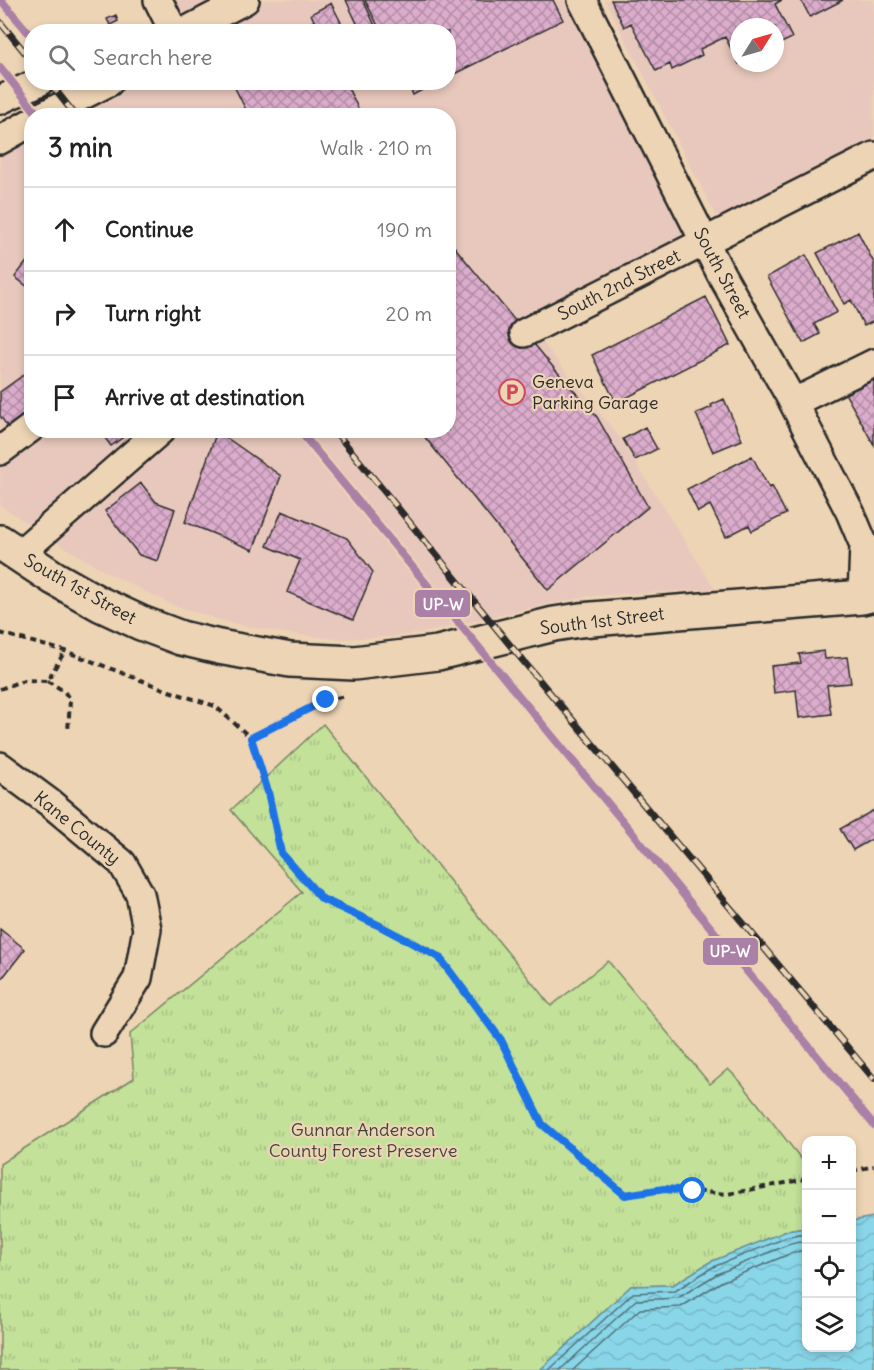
<!DOCTYPE html>
<meta charset="utf-8">
<style>
:root{--surface:#fff;--page:#f6f6f6;--text:#222;--muted:#767676;--line:#e0e0e0}
body{margin:0;font-family:Delius,sans-serif;background:var(--page);color:var(--text)}
.controls{position:absolute;right:18px;bottom:18px;display:grid;overflow:hidden;border-radius:12px;box-shadow:0 3px 9px #0003}
.controls button{width:54px;height:54px;display:grid;place-items:center;padding:0;border:0;border-bottom:2px solid var(--line);background:var(--surface);color:var(--text);font:30px sans-serif}
.compass{position:absolute;left:730px;top:18px;width:54px;height:54px;border-radius:50%;background:var(--surface);box-shadow:0 3px 9px #0003;rotate:53deg}
.stop{position:absolute;width:18px;height:18px;margin:-14px;border:4px solid #1a73e8;border-radius:50%;background:#fff}
.stop.end{background:#1a73e8;border-color:#fff;box-shadow:0 2px 6px #0008}
.list{margin:0;padding:0;list-style:none}
h2{display:flex;justify-content:space-between;align-items:center;height:78px;margin:0;padding:0 24px;font-size:26px}
h2 small{font-size:20px;font-weight:400;color:var(--muted)}
.list li{display:grid;grid-template-columns:39px 1fr auto;gap:18px;align-items:center;box-sizing:border-box;height:84px;padding:0 24px;border-top:2px solid var(--line)}
.list b{display:block;font-size:22px;white-space:nowrap}
.list em{font-size:20px;font-style:normal;color:var(--muted)}
.icon{flex:none;width:33px;height:33px;fill:none;stroke:currentColor;stroke-width:2;stroke-linecap:round;stroke-linejoin:round}
.map{position:relative;flex:none;width:874px;height:1370px;overflow:hidden}
.search{position:absolute;background:var(--surface);box-shadow:0 3px 9px #0003;left:24px;top:24px;width:432px;height:66px;display:flex;align-items:center;gap:15px;box-sizing:border-box;padding:0 21px;border-radius:24px;color:var(--muted);font-size:22px}
.panel{position:absolute;background:var(--surface);box-shadow:0 3px 9px #0003;left:24px;top:108px;width:432px;height:330px;border-radius:24px}
.map>svg:first-child{display:block}
.built{fill:#e8c8bc;fill-rule:evenodd}
.park{fill:url(#park-tufts);stroke:#778662;stroke-width:1.5}
.water{fill:url(#water-waves);stroke:#63929d;stroke-width:1.5}
.lines{fill:none;stroke-linecap:round;stroke-linejoin:round}
.shore{stroke:#516f77;stroke-width:1.5}
.building{fill:url(#building-cross-hatch);stroke:#2b2b2b;stroke-width:1.5}
.minor-casing{stroke:#2b2b2b;stroke-width:32}
.major-casing{stroke:#2b2b2b;stroke-width:38}
.path{stroke:#2b2b2b;stroke-width:4;stroke-dasharray:6 4.5;stroke-linecap:butt}
.minor{stroke:#edd4b5;stroke-width:27}
.major{stroke:#edd4b5;stroke-width:33}
.rail-casing{stroke:#2b2b2b;stroke-width:7}
.rail{stroke:#edd4b5;stroke-width:4.5;stroke-dasharray:14;stroke-linecap:butt}
.rail-1-casing{stroke:#edd4b5;stroke-width:12}
.rail-1{stroke:#aa80a7;stroke-width:8}
.route{stroke:#1a73e8;stroke-width:8}
.labels{text-anchor:middle;stroke-width:4.5;stroke-linejoin:round;paint-order:stroke}
.street-label{font-size:18px;fill:#2b2b2b;stroke:#edd4b5}
.poi-label{font-size:18px;fill:#2b2b2b;stroke:#edd4b5;text-anchor:start}
.park-label{font-size:18px;fill:#42463c;stroke:#edd4b5}
.line-badge{stroke:#edd4b5;stroke-width:2}
.badge-label{font-size:16px;text-anchor:middle;font-weight:bold;fill:#fff}
</style>
<div class="map">
<svg width="874" height="1370" viewBox="0 0 874 1370">
<defs>
<pattern id="park-tufts" width="24" height="20" patternUnits="userSpaceOnUse" patternTransform="scale(1.5)"><rect width="24" height="20" fill="#c3e199"/><path d="M3 7l-1-3M5 7V3M7 7l1-3M15 17l-1-3M17 17v-4M19 17l1-3" fill="none" stroke="#a8c184"/></pattern>
<pattern id="water-waves" width="16" height="10" patternUnits="userSpaceOnUse" patternTransform="scale(1.5)"><rect width="16" height="10" fill="#89d6e9"/><path d="M0 5q4-4 8 0t8 0" fill="none" stroke="#76b8c8"/></pattern>
<pattern id="building-cross-hatch" width="8" height="8" patternUnits="userSpaceOnUse" patternTransform="scale(1.5)"><rect width="8" height="8" fill="#dcaccc"/><path d="M0 0l8 8M0 8l8-8" fill="none" stroke="#b38ca6"/></pattern>
</defs>
<rect width="100%" height="100%" fill="#edd4b5"/>
<filter id="ink" filterUnits="userSpaceOnUse"><feTurbulence type="fractalNoise" baseFrequency=".0167" numOctaves="2"/><feDisplacementMap in="SourceGraphic" scale="12" xChannelSelector="R" yChannelSelector="G"/><feConvolveMatrix kernelMatrix="1 2 1 2 8 2 1 2 1" color-interpolation-filters="sRGB"/></filter>
<g filter="url(#ink)">
<path class="built" d="M160,0H576L699,240L529,326L618,435L715,589L590,596L526,609L427,632L390,637L336,639L283,633L226,622L168,603L108,573L53,540L0,505V153L31,135L32,430H448V116L69,115L101,103L125,83L448,82V32L176,31Z
M605,0H874V139L718,219ZM739,27H775V63H739Z"/>
<path class="park" d="M323,724L551,1006L608,961L710,1084L728,1069L740,1081L806,1165V1228L787,1231L710,1262L673,1285L631,1286L540,1370H0V1164L134,1078L130,1034L302,892L231,810Z"/>
<path class="water" d="M874,1217V1370H540L631,1286L673,1285L710,1262L787,1231L806,1228V1348H852V1221Z"/>
<g class="lines">
<path class="shore" d="M549,1370L633,1293L675,1291L713,1267L788,1237L806,1234
M560,1370L636,1300L678,1298L717,1274L790,1244L806,1241
M573,1370L640,1309L681,1307L721,1282L792,1253L806,1250"/>
</g>
<path class="building" d="M346,0H363L378,32H361Z
M365,0H553L563,20L448,77V32H381Z
M611,0H782L775,4L792,38L775,46V27H739V63H742L739,64L725,37L700,49L702,55L672,70L670,64L656,71L631,23L624,27Z
M801,0H843L810,17Z
M331,3L346,32H319L311,14Z
M116,15L118,21L110,25L107,19Z
M314,21L319,32H293Z
M232,82H345L361,114L358,116H249Z
M407,82H437L413,95Z
M858,232L874,263V321L864,326L851,300L844,304L817,253Z
M448,239L553,367L597,417L648,507L548,590L419,430H448Z
M32,255V290L15,277Z
M806,255L837,312L814,324L820,334L803,343L767,277Z
M706,297L730,345L616,403L592,355Z
M32,369V416L11,431L0,416V392Z
M874,377V445L845,393Z
M724,399L742,440L713,452L696,414L712,407L711,405Z
M645,427L657,449L635,460L623,439Z
M99,430H133L111,446Z
M217,431L281,476L253,550L185,522Z
M752,456L769,488L772,486L786,514L752,531L749,525L726,537L710,505L698,512L687,489Z
M141,483L156,502L175,509L158,561L139,555L105,511Z
M282,511L347,538L373,572L353,620L287,592L300,560L267,546Z
M824,651L825,659L847,657L851,683L827,685L831,714L799,718L796,690L774,693L771,666L801,663L799,654Z
M874,810V838L853,850L840,829Z
M0,929L25,949L0,981Z"/>
<g class="lines">
<g class="minor-casing">
<path id="minor" d="M158,0L174,32
M582,0L721,274L793,402L850,512L864,545L874,556
M184,32L245,0
M0,100L39,82
M42,116L109,82
M0,140L32,122
M524,333L874,156
M793,402L807,396L874,363
M0,451L32,427
M19,554L161,430
M862,597L864,545
M0,766L50,803L122,863L140,894L147,929L138,978L104,1033"/>
</g>
<g class="major-casing">
<path id="major" d="M0,542L54,578L100,604L141,623L181,638L219,647L290,660L354,663L438,653L554,624L580,620L862,597L874,594"/>
</g>
<path class="path" d="M0,633L65,651L169,691L215,706L251,738L268,792L281,853L322,899L377,925L439,958L501,1039L542,1124L625,1195L664,1189L728,1194L806,1179
M47,681L64,691L70,700L68,732
M0,689L24,680L47,681L65,651
M251,738L326,700L346,696
M852,1171L874,1166"/>
<use href="#minor" class="minor"/>
<use href="#major" class="major"/>
<g class="rail-casing">
<path id="rail" d="M0,22L32,61
M49,82L76,116
M334,430L519,656L874,1079"/>
</g>
<use href="#rail" class="rail"/>
<g class="rail-1-casing">
<path id="rail-1" d="M1,0L32,37
M0,67L39,116
M299,430L874,1125"/>
</g>
<use href="#rail-1" class="rail-1"/>
</g>
</g>
<g class="lines" filter="url(#ink)">
<path class="route" d="M326,700L251,738L268,792L281,853L322,899L378,925L439,957L501,1040L542,1124L625,1195L664,1189L693,1191"/>
</g>
<defs>
<g id="parking-ring" transform="scale(1.35)"><circle r="9.5" fill="#edd4b5" stroke="#d1495b" stroke-width="1.5"/><path d="M-3.5-5.5H1a3.5 3.5 0 0 1 0 7H-1V5.5H-3.5ZM-1-3.4V-.6H.8a1.4 1.4 0 0 0 0-2.8Z" fill="#d1495b"/></g>
</defs>
<g fill-rule="evenodd">
<use href="#parking-ring" x="512" y="392"/>
</g>
<g class="labels">
<g class="street-label">
<text transform="translate(722 273) rotate(62)" y="6">South Street</text>
<text transform="translate(619 285) rotate(-27)" y="6">South 2nd Street</text>
<text transform="translate(80 589) rotate(29)" y="6">South 1st Street</text>
<text transform="translate(602 621) rotate(-7)" y="6">South 1st Street</text>
<text transform="translate(77 828) rotate(39)" y="6">Kane County</text>
</g>
<g class="poi-label">
<text x="532" y="388">Geneva<tspan x="532" dy="21">Parking Garage</tspan></text>
</g>
<g class="park-label">
<text x="363" y="1136">Gunnar Anderson<tspan x="363" dy="21">County Forest Preserve</tspan></text>
</g>
</g>
<g class="line-badge">
<rect x="414" y="589" width="57" height="29" rx="6" fill="#aa80a7"/>
<rect x="702" y="937" width="57" height="29" rx="6" fill="#aa80a7"/>
</g>
<g class="badge-label">
<text x="443" y="610">UP-W</text>
<text x="730" y="957">UP-W</text>
</g>
</svg>
<div class="controls">
<button>+</button>
<button>−</button>
<button><svg class="icon" aria-label="locate" viewBox="0 0 24 24"><circle cx="12" cy="12" r="6"/><path d="M12 2v4M12 18v4M2 12h4M18 12h4"/></svg></button>
<button><svg class="icon" aria-label="layers" viewBox="0 0 24 24"><path d="M12 4l9 5-9 5-9-5zM3 14l9 5 9-5"/></svg></button>
</div>
<svg class="compass" viewBox="-18 -18 36 36"><path d="M0-13l5 13h-10z" fill="#e53935"/><path d="M0 13l5-13h-10z" fill="#767676"/></svg>
<div class="stop" style="left:693px;top:1191px"></div>
<div class="stop end" style="left:326px;top:700px"></div>
<div class="search"><svg class="icon" aria-label="search" viewBox="0 0 24 24"><circle cx="10" cy="10" r="6"/><path d="M15 15l6 6"/></svg>Search here</div>
<section class="panel">
<h2>3 min<small>Walk · 210 m</small></h2>
<ul class="list">
<li><svg class="icon" aria-label="ahead" viewBox="0 0 24 24"><path d="M12 20V5M6 11l6-6 6 6"/></svg><div><b>Continue</b></div><em>190 m</em></li>
<li><svg class="icon" aria-label="right" viewBox="0 0 24 24"><path d="M7 20v-9h11M14 6l5 5-5 5"/></svg><div><b>Turn right</b></div><em>20 m</em></li>
<li><svg class="icon" aria-label="arrive" viewBox="0 0 24 24"><path d="M6 21V4h12l-3 4 3 4H6"/></svg><div><b>Arrive at destination</b></div></li>
</ul>
</section>
</div>
